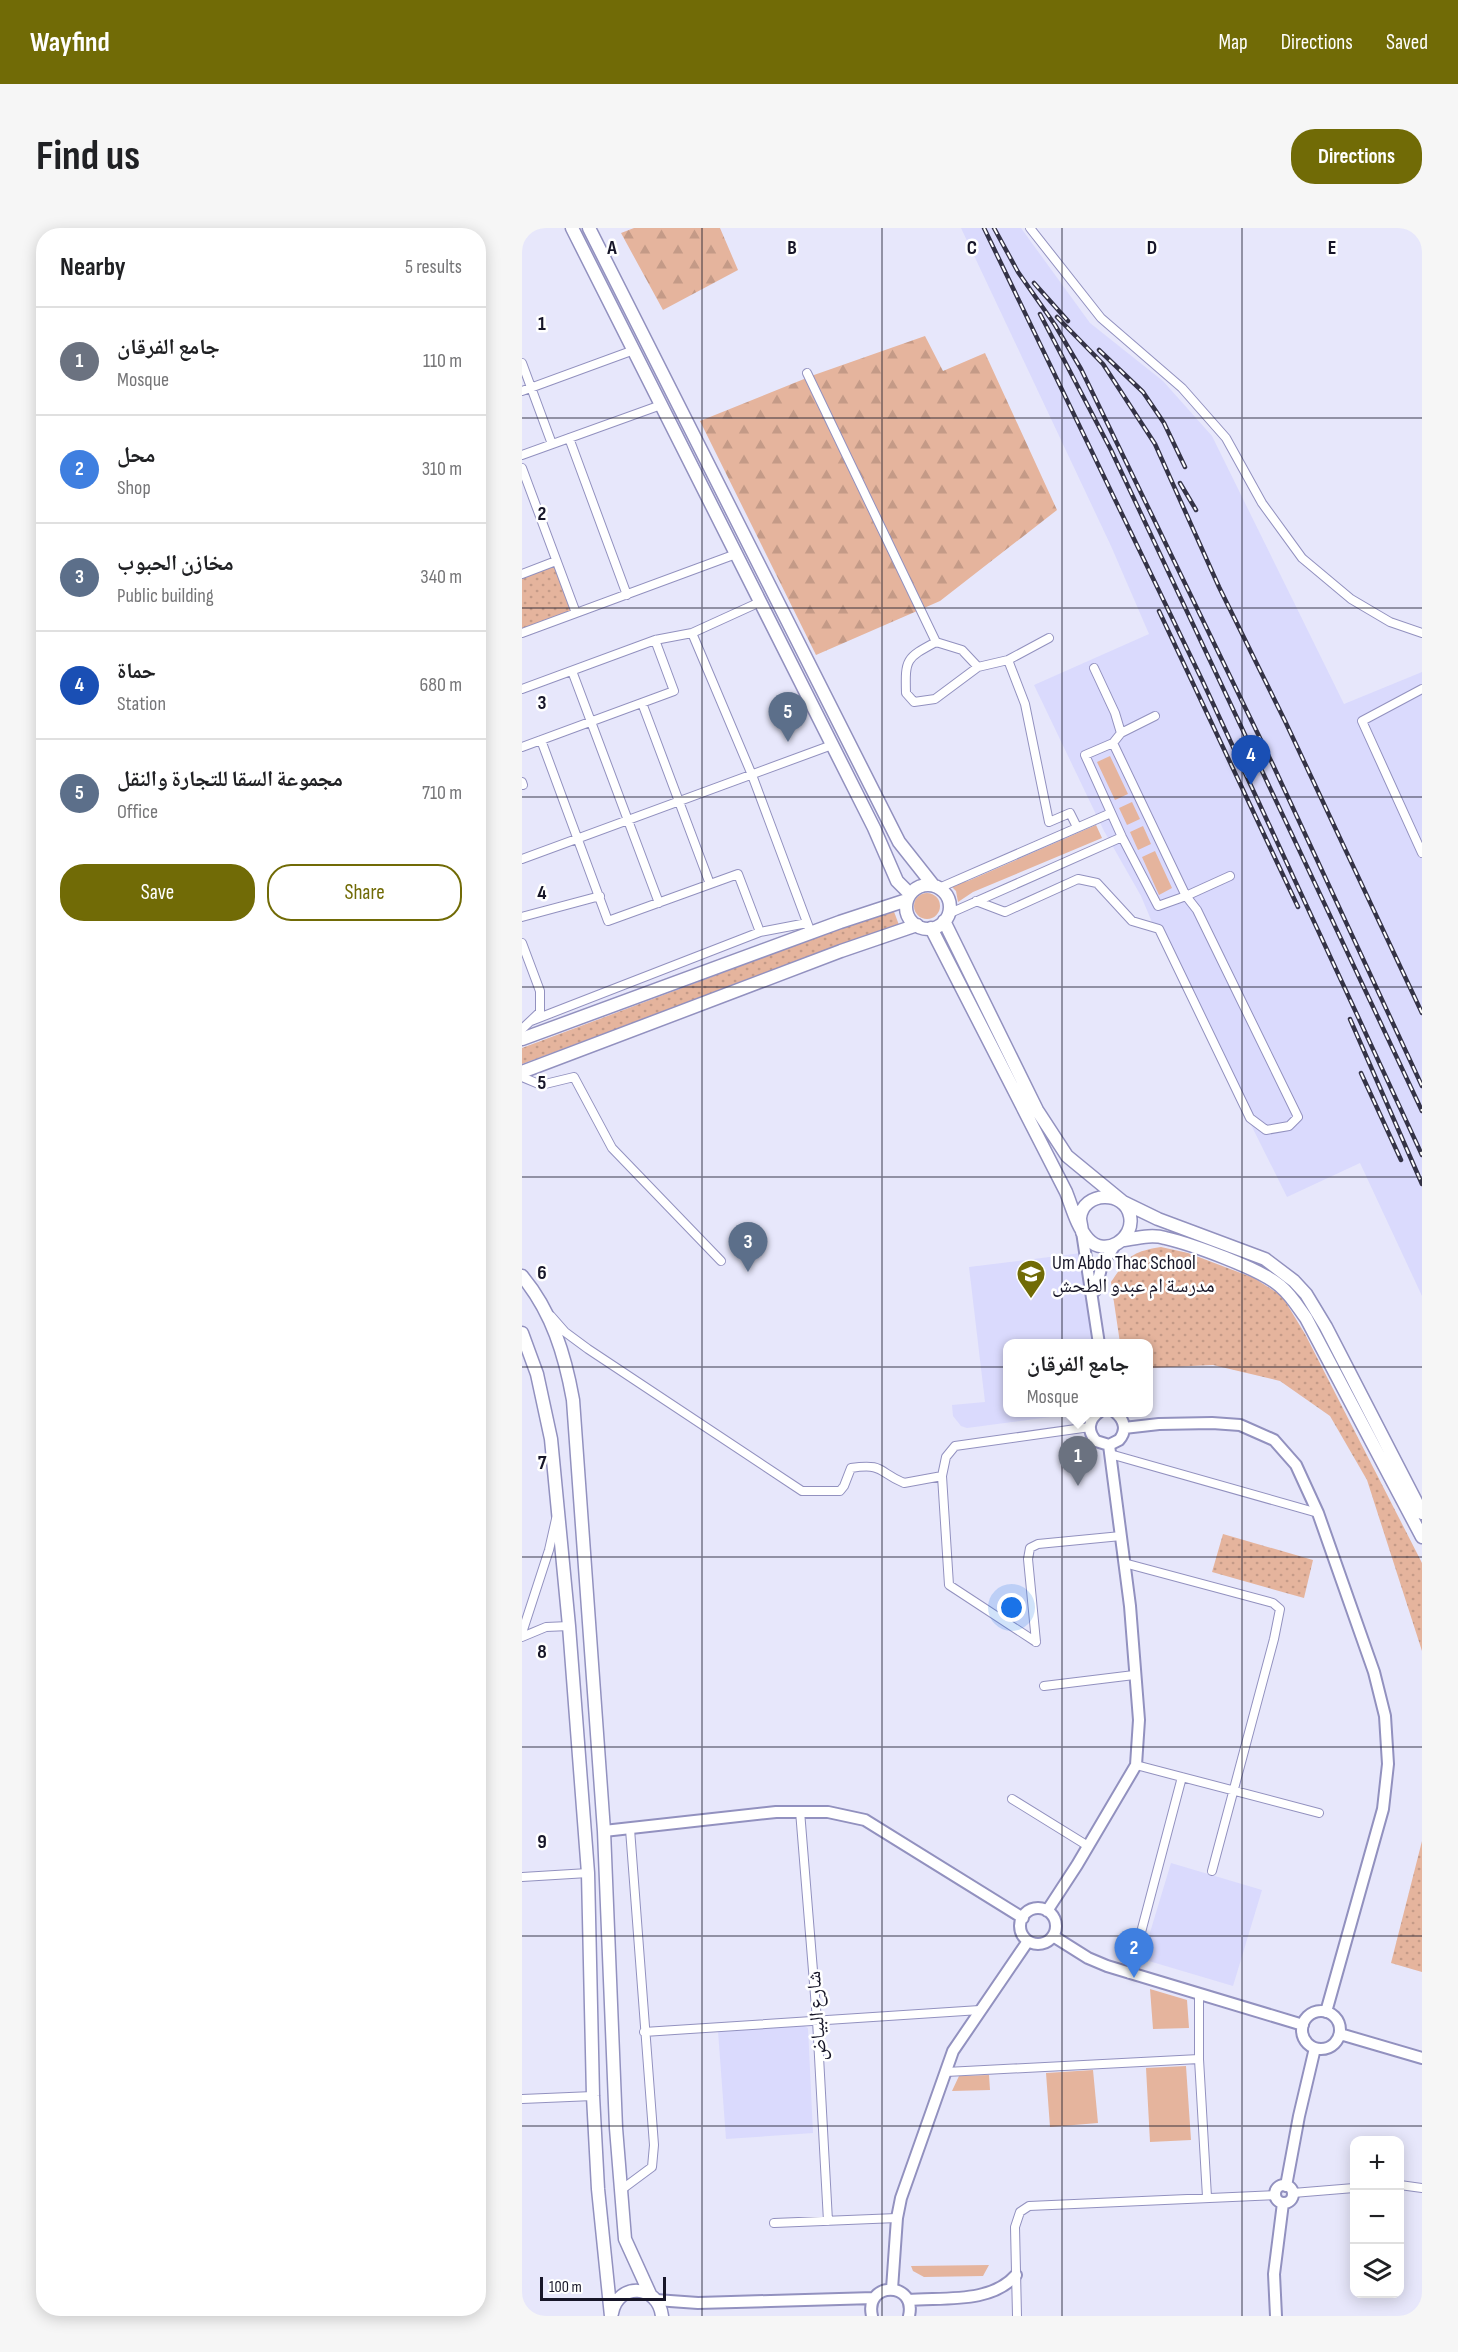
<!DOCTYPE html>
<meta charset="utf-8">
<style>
:root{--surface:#fff;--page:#f6f6f6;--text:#202124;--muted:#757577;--line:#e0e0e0;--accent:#716b06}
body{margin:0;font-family:"Sofia Sans Condensed","Noto Naskh Arabic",sans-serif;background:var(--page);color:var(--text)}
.controls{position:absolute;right:18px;bottom:18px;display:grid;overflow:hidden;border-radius:12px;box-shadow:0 3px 15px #0003}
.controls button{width:54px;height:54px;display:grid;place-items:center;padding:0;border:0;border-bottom:2px solid var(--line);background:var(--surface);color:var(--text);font:30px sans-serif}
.scale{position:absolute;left:18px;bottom:15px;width:126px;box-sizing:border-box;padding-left:6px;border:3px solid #171628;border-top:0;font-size:16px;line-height:21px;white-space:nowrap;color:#171628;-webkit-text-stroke:4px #fff;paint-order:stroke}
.you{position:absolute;left:490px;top:1380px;width:21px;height:21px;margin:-15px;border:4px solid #fff;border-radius:50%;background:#1a73e8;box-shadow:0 0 0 9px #1a73e833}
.badge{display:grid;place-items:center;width:39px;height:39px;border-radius:50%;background:var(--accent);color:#fff;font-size:20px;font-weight:700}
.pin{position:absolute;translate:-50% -50px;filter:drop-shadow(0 2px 3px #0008)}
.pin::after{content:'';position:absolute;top:32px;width:21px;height:18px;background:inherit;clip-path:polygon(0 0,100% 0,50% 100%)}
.popup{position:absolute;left:481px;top:1111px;width:150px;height:78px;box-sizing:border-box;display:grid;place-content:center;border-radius:12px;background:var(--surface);filter:drop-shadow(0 2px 4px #0005);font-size:20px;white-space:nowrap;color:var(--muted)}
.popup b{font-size:22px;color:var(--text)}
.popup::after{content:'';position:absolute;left:50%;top:100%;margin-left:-12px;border:12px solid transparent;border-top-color:var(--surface)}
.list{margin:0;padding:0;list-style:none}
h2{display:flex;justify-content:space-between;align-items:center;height:78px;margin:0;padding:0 24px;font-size:26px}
h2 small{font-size:20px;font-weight:400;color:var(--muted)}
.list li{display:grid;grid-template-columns:39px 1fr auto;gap:18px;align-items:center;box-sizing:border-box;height:108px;padding:0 24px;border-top:2px solid var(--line)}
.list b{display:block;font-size:22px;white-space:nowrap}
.list p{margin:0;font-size:20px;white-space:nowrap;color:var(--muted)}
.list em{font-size:20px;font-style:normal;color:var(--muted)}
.actions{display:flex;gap:12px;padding:18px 24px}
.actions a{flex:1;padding:14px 0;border:2px solid var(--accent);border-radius:24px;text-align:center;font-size:21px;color:var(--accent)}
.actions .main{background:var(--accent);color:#fff}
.icon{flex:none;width:33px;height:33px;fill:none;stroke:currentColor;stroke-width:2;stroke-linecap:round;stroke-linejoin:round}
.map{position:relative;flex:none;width:900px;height:2088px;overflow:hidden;border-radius:24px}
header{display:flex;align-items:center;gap:36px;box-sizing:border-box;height:84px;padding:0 30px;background:var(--accent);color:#fff}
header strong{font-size:28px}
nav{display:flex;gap:33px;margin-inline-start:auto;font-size:21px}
.intro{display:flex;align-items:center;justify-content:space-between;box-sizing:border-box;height:144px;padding:0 36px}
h1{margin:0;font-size:42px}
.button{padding:15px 27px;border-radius:24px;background:var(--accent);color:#fff;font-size:21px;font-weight:700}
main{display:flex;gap:36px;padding:0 36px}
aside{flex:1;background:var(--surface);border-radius:24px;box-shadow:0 3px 15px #0003}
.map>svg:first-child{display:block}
.built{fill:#dadafd}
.green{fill:#e5b49d}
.forest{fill:url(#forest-firs)}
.park{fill:url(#park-dots)}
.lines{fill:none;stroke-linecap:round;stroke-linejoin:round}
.street-casing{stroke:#9291bf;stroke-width:10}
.secondary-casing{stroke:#9291bf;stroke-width:14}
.primary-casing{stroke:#9291bf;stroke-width:15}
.street{stroke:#fff;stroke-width:8}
.secondary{stroke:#fff;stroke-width:10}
.primary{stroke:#fff;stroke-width:12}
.rail-casing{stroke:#343346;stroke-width:4.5}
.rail{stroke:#fff;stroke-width:2;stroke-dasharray:7;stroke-linecap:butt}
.grid{fill:none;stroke:#171628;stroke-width:1.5;stroke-opacity:0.55}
.labels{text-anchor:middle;stroke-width:5;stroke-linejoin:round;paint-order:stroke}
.poi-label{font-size:20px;fill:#171628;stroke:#fff;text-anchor:start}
.street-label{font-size:20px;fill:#171628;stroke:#fff}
.grid-label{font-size:20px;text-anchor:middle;font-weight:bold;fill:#171628;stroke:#fff;stroke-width:5;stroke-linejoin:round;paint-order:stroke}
</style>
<header>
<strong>Wayfind</strong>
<nav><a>Map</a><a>Directions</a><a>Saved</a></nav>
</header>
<div class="intro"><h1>Find us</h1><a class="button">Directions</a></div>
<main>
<aside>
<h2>Nearby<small>5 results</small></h2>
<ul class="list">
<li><span class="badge" style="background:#6b7280">1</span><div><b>جامع الفرقان</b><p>Mosque</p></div><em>110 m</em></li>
<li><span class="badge" style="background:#3f7fe0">2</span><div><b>محل</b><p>Shop</p></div><em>310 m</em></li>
<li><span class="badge" style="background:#5c6f8a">3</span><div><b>مخازن الحبوب</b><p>Public building</p></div><em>340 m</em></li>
<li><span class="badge" style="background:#1a4fb4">4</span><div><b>حماة</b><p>Station</p></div><em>680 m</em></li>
<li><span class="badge" style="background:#5c6f8a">5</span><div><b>مجموعة السقا للتجارة والنقل</b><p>Office</p></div><em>710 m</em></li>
</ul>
<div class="actions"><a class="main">Save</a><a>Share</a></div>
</aside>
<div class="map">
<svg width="900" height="2088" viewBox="0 0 900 2088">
<defs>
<pattern id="forest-firs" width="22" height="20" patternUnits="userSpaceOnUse" patternTransform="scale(1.5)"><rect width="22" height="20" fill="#e5b49d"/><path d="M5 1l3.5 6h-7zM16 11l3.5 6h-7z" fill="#c49a87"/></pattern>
<pattern id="park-dots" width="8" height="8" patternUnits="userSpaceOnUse" patternTransform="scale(1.5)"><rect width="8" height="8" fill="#e5b49d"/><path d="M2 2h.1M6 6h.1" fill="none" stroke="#c49a87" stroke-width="1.8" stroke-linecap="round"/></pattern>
</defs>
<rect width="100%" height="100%" fill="#e7e7fb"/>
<path class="built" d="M439,0H499L568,95L641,153L690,208L822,476L900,444V1068L838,935L765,969L640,718L619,668L582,603L512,457L627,406L589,318Z
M559,1025L571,1115L486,1116V1184L558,1185L445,1200L439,1198L431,1188L430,1177L463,1174L447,1039Z
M649,1635L740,1662L711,1758L620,1731Z
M282,1798L286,1800L291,1905L204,1911L196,1803Z"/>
<path class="green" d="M588,528L606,566L593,572L575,534Z
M610,574L618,591L605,597L597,580Z
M574,597L580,610L451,664L436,674L434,663L428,657L446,653Z
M621,598L629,616L616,622L608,604Z
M633,623L650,660L637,667L620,629Z
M392 678a13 13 0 1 1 26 0a13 13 0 1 1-26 0Z
M628,1761L665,1772L667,1800L631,1801Z
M664,1838L669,1912L628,1914L624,1840Z
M571,1842L576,1895L528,1899L524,1845Z
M467,1847L468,1862L430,1863L437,1848Z
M467,2037L461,2048L402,2049L391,2043L389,2038Z"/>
<path class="forest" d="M112,0H198L216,42L141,82L99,5Z
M403,108L421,143L463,125L535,282L418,373L294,427L178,193L292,147Z"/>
<path class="park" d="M34,333L54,385L0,405V346Z
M371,681L377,697L0,836V820Z
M639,1019L666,1025L732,1050L760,1068L783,1106L900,1335V1423L845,1252L808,1188L758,1153L691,1137L627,1140L626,1116L598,1115L589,1054C606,1029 608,1024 639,1019Z
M701,1306L791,1332L782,1370L690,1344Z
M900,1613V1744L869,1735Z"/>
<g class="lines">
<g class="street-casing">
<path id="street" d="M508,0L579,90L660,160L704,210L740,275L780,330L829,371L868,394L900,405
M0,135L30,216
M285,145L414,414C384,430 383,431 384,465L392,474L413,471L456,439L486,432L527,410
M0,163L112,122
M47,210L105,367
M0,227L139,177
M0,240L54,385
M0,346L34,333
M0,405L214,326
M170,405L230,547L289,705
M414,414L440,422L456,439
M486,432L503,476L527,594L548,585L555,599
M572,440L593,485L599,505
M50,443L137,675
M0,461L133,412L170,405L238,374
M900,461L840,493L900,625
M120,475L188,656
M19,512L86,693L216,646L238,704
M591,515L664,668L636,678L600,609L563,527Z
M591,515L599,505L633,488
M0,519L152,463L133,412
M0,554L1,557
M0,631L310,517
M417,660L589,585
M454,673L483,684L556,651L575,655L610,693L637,701L728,890L744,902L767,898L776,889L675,682L664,668L708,648
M426,686L600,609
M0,689L78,668
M0,715L18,763V784L0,801
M9,793L238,704L285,695
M0,849L19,857L52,849L90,920L199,1033
M29,1088L43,1104L66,1121L280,1263H318L322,1258L329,1240C362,1235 356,1244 382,1255L420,1248
M588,1226L796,1285
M602,1335L751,1375L758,1381L752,1411L690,1643
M0,1405L27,1322L34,1291
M0,1409L24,1399L47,1398
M514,1414L427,1357L420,1248L424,1229L433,1218L568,1199
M514,1414L506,1331L508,1320L516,1316L599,1308
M522,1458L612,1447
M614,1537L797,1585
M490,1571L566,1618
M278,1583L295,1792L306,1993
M0,1649L66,1645
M608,1746L660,1549
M677,1767V1831L685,1969
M122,1804L458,1782
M424,1844L677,1831
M0,1871L71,1868
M878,1957L900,1960
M99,1962L130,1939L132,1917L108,1601
M771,1965L832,1960
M252,1995L375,1990
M495,2088L493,1999L498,1984L507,1978L754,1967"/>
</g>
<g class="secondary-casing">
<path id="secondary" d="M560,1004L577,1116
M573,1063L580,1037L593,1017
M577,1184C566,1192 565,1203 574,1213L587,1217L597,1212C605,1203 603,1192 593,1184
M602,1200L637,1196L690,1195L718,1197L752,1212L774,1237L796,1285L852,1444L863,1488L866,1536L861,1581L804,1784
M82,1603L254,1584H306L343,1592L501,1690
M498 1698a18 18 0 1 1 36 0a18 18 0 1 1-36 0Z
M525,1683L555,1637L614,1537L617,1492L608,1378L587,1217
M531,1708L566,1730L585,1738L781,1797
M780 1802a19 19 0 1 1 38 0a19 19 0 1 1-38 0Z
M818,1806L900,1830
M753 1966a9 9 0 1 1 18 0a9 9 0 1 1-18 0Z
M764,1958L777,1888L793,1820
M370,2061L375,1990L379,1970L431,1823L506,1713
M134,2072L176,2075L352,2070
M386,2072C421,2069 469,2076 494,2047
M350,2088C342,2053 395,2053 387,2088
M754,2088L752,2046L761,1975"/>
</g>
<g class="primary-casing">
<path id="primary" d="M50,0L352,600L375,653L388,666
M67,0L377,614L411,657
M384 679a22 22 0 1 1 44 0a22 22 0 1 1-44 0Z
M422,693L515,882L545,928L601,974L636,991L743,1031L772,1053L784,1066L804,1099L900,1285
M409,700L544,964C550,979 555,999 566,1011C583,1030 613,1011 608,988C603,962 561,963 558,990C558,994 560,1000 560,1004
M0,811L318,694L385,672
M0,844L319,723L395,697
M602,1012C615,1010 630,1006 643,1010C669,1016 739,1041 758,1058C769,1067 776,1079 784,1090L900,1309
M0,1048C30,1084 43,1127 51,1172L82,1603L94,1900L103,2011L128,2066
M0,1105L15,1146L29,1211L47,1398L66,1645L71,1868L76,1961L89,2088
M90,2085C96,2054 136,2056 140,2088"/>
</g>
<use href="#street" class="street"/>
<use href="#secondary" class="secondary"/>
<use href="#primary" class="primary"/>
<g class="rail-casing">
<path id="rail" d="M462,0L681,454L900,927
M472,0L496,44L533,97L559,141L751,537L900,858
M512,55L546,93
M518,86L589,222L900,883
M535,89L581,136L633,216L697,359L763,493L900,785
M577,122L621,164L642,195L663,239
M658,255L674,282
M637,383L776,679
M828,791L900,956
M839,845L879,932"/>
</g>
<use href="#rail" class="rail"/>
</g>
<path class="grid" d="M180,0V2088M360,0V2088M540,0V2088M720,0V2088M0,190H900M0,380H900M0,569H900M0,759H900M0,949H900M0,1139H900M0,1329H900M0,1519H900M0,1708H900M0,1898H900"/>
<defs>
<g id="school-pin" transform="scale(1.5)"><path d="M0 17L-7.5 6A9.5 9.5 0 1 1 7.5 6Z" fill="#716b06" stroke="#fff"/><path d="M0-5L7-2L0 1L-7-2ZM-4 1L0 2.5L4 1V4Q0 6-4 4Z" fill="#fff"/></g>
</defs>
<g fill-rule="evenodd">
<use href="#school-pin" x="509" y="1046"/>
</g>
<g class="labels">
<g class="poi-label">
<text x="530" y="1041">Um Abdo Thac School<tspan x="530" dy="23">مدرسة ام عبدو الطحش</tspan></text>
</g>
<g class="street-label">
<text transform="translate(294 1788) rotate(-94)" y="7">شارع البياض</text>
</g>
</g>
<g class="grid-label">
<text x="90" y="26">A</text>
<text x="270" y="26">B</text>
<text x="450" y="26">C</text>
<text x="630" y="26">D</text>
<text x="810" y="26">E</text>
<text x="20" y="102">1</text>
<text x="20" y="292">2</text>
<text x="20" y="481">3</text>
<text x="20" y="671">4</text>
<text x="20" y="861">5</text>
<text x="20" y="1051">6</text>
<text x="20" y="1241">7</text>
<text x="20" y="1430">8</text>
<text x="20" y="1620">9</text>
</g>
</svg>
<div class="controls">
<button>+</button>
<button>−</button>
<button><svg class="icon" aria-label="layers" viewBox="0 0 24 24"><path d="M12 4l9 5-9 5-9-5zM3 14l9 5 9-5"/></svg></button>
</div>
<div class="scale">100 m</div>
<div class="you"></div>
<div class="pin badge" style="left:556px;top:1258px;background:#6b7280">1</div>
<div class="popup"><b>جامع الفرقان</b>Mosque</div>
<div class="pin badge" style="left:612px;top:1750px;background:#3f7fe0">2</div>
<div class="pin badge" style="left:226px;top:1044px;background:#5c6f8a">3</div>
<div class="pin badge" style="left:729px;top:557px;background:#1a4fb4">4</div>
<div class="pin badge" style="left:266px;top:514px;background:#5c6f8a">5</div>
</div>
</main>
